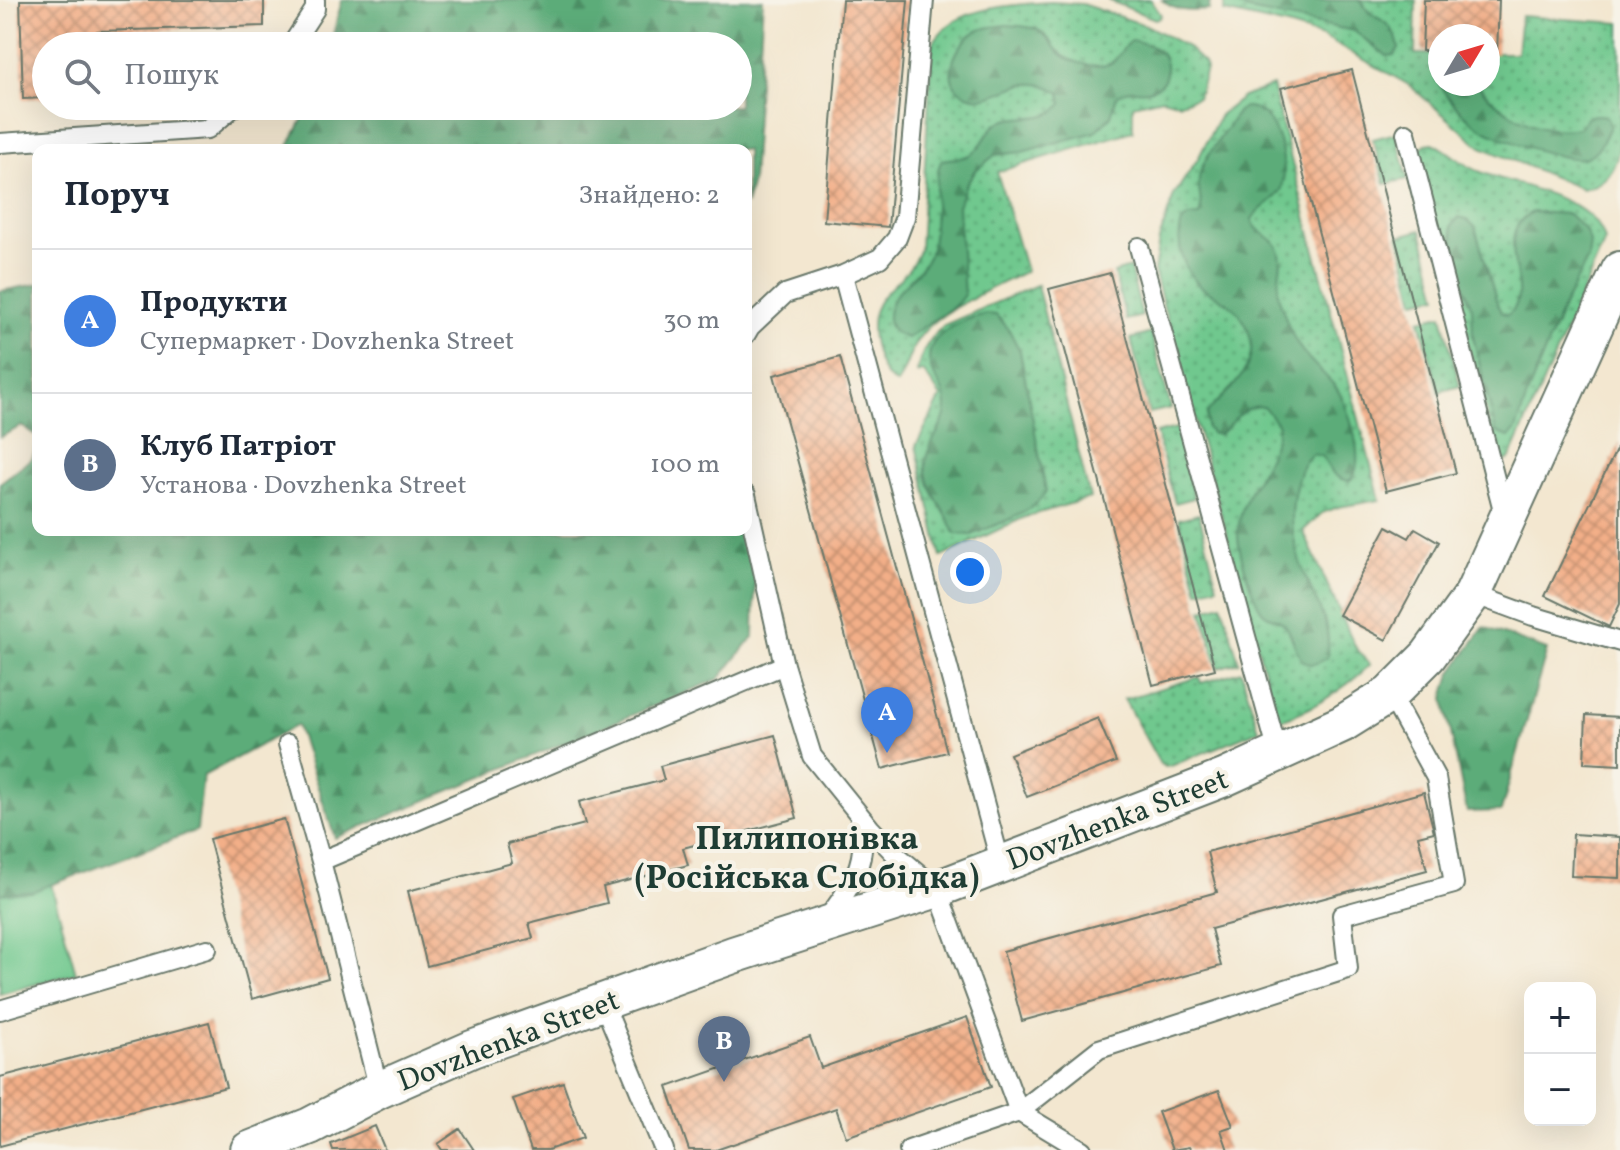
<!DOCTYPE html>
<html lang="uk">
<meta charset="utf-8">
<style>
:root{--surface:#fff;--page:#f6f6f7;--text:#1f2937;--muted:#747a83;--line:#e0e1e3;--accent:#d93025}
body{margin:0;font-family:Vollkorn,serif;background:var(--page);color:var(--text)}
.controls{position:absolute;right:24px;bottom:24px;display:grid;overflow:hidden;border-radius:16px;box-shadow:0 8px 32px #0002}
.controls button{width:72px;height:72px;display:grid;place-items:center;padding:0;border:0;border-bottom:2px solid var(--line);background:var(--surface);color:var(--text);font:40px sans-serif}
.compass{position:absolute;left:1428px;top:24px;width:72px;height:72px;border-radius:50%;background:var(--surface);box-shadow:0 8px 32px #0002;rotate:52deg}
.you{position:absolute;left:970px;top:572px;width:28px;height:28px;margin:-20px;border:6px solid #fff;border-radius:50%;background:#1a73e8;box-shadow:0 0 0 12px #1a73e833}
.badge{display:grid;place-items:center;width:52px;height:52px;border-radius:50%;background:var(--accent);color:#fff;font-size:26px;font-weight:700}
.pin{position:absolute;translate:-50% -66px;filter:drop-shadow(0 2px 4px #0008)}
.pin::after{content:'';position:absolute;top:42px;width:28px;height:24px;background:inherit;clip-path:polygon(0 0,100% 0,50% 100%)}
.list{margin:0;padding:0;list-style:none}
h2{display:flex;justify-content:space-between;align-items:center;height:104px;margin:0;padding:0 32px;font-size:34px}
h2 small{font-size:26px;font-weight:400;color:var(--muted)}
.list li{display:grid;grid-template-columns:52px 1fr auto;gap:24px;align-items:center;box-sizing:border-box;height:144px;padding:0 32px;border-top:2px solid var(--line)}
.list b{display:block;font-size:30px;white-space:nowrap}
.list p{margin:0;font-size:26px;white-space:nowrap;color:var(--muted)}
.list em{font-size:26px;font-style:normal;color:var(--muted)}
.icon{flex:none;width:44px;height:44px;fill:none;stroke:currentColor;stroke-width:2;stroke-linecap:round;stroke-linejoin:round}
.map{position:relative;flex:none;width:1620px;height:1150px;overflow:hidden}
.search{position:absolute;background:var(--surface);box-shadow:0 8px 32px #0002;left:32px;top:32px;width:720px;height:88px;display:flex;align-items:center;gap:20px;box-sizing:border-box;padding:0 28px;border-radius:44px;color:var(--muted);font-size:30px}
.panel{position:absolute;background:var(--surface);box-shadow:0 8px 32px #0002;left:32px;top:144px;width:720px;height:392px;border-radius:16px}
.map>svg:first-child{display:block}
.grass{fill:url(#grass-dots);stroke:#478261;stroke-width:2}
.forest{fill:url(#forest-firs);stroke:#3d7456;stroke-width:2}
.park{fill:#6fc88e;stroke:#478261;stroke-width:2}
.building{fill:url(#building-cross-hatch)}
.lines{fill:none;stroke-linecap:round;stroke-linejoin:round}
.service-casing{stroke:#69786b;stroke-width:22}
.minor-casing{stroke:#69786b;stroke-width:40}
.service{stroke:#fff;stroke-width:18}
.minor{stroke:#fff;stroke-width:36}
.labels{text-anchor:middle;stroke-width:8;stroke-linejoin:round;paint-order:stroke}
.street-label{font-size:30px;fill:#1f3d34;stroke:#f7f3e8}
.quarter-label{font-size:34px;font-weight:bold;fill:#1f3d34;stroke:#f7f3e8}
</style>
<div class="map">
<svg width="1620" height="1150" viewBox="0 0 1620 1150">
<defs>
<pattern id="grass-dots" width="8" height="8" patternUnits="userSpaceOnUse" patternTransform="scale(2)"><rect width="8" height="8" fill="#6fc88e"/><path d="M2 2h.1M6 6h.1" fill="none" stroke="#5ba475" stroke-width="1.8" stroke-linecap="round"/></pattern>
<pattern id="forest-firs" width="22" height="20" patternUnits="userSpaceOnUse" patternTransform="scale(2)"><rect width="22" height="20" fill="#5bac79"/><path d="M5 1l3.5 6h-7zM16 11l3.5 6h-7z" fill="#4b8d64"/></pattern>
<pattern id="building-cross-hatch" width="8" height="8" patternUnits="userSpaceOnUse" patternTransform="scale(2)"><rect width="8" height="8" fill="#f3af88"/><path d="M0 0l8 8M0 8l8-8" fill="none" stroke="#c49070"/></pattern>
</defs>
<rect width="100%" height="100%" fill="#f7f3e8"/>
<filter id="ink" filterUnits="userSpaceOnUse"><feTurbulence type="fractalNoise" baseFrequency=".0125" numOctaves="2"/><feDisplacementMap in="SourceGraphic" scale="16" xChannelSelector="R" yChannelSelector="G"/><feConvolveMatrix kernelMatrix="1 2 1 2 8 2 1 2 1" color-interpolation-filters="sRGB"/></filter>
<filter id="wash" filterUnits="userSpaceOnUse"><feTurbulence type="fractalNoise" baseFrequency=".006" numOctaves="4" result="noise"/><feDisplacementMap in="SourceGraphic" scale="32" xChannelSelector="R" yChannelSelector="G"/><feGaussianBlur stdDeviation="1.8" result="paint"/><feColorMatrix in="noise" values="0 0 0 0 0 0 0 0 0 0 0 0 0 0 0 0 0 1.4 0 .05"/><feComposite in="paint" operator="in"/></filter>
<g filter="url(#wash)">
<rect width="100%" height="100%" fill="#f3e7d0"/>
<path class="grass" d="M1108,0H1151L1161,15L1160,18L1155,19Z
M1225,0H1416L1415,54H1440V84H1488V53H1517L1521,16L1620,23V140C1618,165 1609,185 1582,189L1481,147L1409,85L1323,37L1287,26L1224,12Z
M1051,2L1082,4L1148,26L1186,46L1204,63L1206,69L1198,97L1180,103L1162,98L1133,105V131L997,172L1026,271C996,287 938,310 919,338C909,351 906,370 897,384C884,377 880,367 876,353C858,288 904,294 920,248L932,46C949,6 1013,5 1051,2Z
M1272,86L1380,500L1338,507L1322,513L1303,531L1356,648L1370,665C1342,691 1314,709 1278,721L1154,271L1159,240L1174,195L1199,157L1220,115L1243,97Z
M1396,133L1408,179L1385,184L1373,139Z
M1433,143C1450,151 1463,166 1481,172C1518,187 1595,197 1605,241L1512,454L1508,460L1503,461L1497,453L1417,151L1426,144Z
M1421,230L1438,296L1415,301L1399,236Z
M1130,268L1142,316L1126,320L1114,273Z
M1037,285L1090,498L1025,517L941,557L916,446L941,397L923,371L917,373C920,353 929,339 944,325Z
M1442,315L1460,386L1439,392L1420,320Z
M1151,333L1171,408L1149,413L1131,339Z
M1177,428L1194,498L1175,503L1156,433Z
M1199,514L1217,586L1198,591L1179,519Z
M1222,604L1239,662L1218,668L1202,610Z
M1241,671L1259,730L1171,766L1165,767L1160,764L1124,699L1199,677L1201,683Z"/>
<path class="forest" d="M342,0H763L752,181L746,205V150H287L309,106H738V46H330Z
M1162,0H1210L1209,10C1191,11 1176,13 1162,0Z
M1237,0H1361C1370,23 1393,14 1399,48L1394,55L1387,56L1354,31L1249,10L1241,7Z
M1007,25C1017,26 1029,26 1038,30C1049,36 1051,44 1059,52C1068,62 1093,68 1106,65C1119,62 1120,47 1132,40C1140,42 1149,44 1156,49C1170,57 1171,84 1152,89C1137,94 1135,84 1117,96L1111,116L1095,132L1022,152L995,155L976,170L966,184L958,206L964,295L956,305L907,338C897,335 888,330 888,318C887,291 918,279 928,257C939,233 931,177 942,160C950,158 960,159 967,156C985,149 986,126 1003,121C1023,114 1048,123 1062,104L1060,93C1019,66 998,108 967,95C937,84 956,41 977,31C986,27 997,26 1007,25Z
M1440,68V84H1477C1502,113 1538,136 1579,128C1587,116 1592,113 1606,116L1610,126C1605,138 1598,154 1584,158C1566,162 1493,137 1478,126C1461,114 1443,93 1434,75Z
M1244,107C1276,105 1289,162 1282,188C1280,198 1260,206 1252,219C1256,235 1274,235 1279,250C1284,263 1277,278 1278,292C1279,302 1284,313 1287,322C1299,355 1313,361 1334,385C1348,401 1369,467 1349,481C1334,479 1329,469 1323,457L1313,454C1302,462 1299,473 1296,486C1288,518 1293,546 1305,576C1317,604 1333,627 1327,658C1294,679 1298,640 1285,625C1279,618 1271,619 1264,613C1254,605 1237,547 1238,533C1239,492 1275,463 1278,425L1264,407C1242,403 1235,422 1220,434H1212L1207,428V413C1220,397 1238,386 1247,366C1258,342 1246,315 1225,301C1217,296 1206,292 1199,285C1183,269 1175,244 1182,222L1188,217L1199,216C1205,202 1195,189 1200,173C1207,151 1227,132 1237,112Z
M1532,212L1568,214L1585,230L1590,242L1588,258L1563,307L1529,390L1516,430L1509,437L1496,432L1473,337L1472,308L1462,282L1451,226L1459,217L1467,219L1475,227L1498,306L1501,312L1507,315C1539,296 1488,235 1532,212Z
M38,284V437L22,426L0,437V291Z
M986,314L996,315L1008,328L1020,351L1046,491C1034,515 994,524 972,535L955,534C947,509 922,488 926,460C928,441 945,428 946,408C946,394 939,385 933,373C916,338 958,321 986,314Z
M38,445V530H743L755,578L754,636L719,679L335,838L297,725L203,776L197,830L32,892L0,894V483L32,458Z
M1484,627L1547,650L1501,811L1467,812L1444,698L1451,674Z"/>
<path class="park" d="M51,884L76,973L0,994V894L32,892Z"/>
<g id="blocks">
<path class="building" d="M20,0H264V26L97,31L98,46H46V98L23,99Z
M842,0H908L888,227L824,221Z
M1424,0H1499L1497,54H1488V36H1440V51H1422Z
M1352,70L1456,473L1386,491L1281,88Z
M1110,273L1215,669L1153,685L1049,289Z
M840,357L947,752L882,769L774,375Z
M1620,442V604L1609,627L1545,596Z
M1387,526L1409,538L1415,528L1439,542L1386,640L1339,615Z
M1586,715L1620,717V765L1584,763Z
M1098,718L1116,762L1027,797L1010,754Z
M775,735L797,818L683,848L688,865L603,887L607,903L529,923L533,938L427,966L408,891L512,863L507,844L585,824L579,802L664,780L660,766Z
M1424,792L1434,832L1418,836L1427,870L1211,929L1221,966L1022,1021L1003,951L1217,892L1207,852Z
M284,819L328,978L252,999L209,839Z
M1573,834L1620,837V878L1571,876Z
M967,1017L991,1087L846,1137L836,1108L716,1150H689L667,1087L810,1037L821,1068Z
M209,1022L226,1087L0,1146V1077Z
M563,1082L583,1138L548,1150H531L513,1099Z
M1219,1090L1233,1126L1221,1130L1228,1150H1191L1189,1147L1172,1150L1158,1112Z
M375,1126L385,1150H333L331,1144Z
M460,1129L474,1150H442L438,1144Z"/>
</g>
</g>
<g filter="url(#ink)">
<use href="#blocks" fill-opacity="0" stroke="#69786b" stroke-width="2"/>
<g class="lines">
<g class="service-casing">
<path id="service" d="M291,46L315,9V0
M1406,133L1505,518
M0,143L208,129L235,106
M1139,247L1278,753
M843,275L1001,865
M746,334L750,327L785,294L843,275L880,258L897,238L905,217L924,0
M746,495L784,665L812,756L870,828L894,853L937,889L1019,1112L909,1150
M1473,594L1533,616L1620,642
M288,744L321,861L379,1090
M321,861L784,665
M826,920C850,889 870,861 860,820
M603,1002L664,1150
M0,1010L207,949
M1082,1150L1019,1112L1099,1049L1348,969L1342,915L1454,884L1436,778L1390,694"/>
</g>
<g class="minor-casing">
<path id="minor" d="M249,1150L310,1126L379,1090L472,1049L733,955L937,889L1224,778L1342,724L1390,694L1428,656L1473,594L1620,270"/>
</g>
<use href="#service" class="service"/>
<use href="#minor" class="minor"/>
</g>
</g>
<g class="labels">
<g class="street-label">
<text transform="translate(1117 819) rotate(-21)" y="10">Dovzhenka Street</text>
<text transform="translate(508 1040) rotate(-21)" y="10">Dovzhenka Street</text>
</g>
<g class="quarter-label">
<text x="807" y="849">Пилипонівка<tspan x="807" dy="39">(Російська Слобідка)</tspan></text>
</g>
</g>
</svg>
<div class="controls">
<button>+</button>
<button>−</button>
</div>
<svg class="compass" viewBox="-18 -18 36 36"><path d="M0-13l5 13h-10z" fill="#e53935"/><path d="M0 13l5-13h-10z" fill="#747a83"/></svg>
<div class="you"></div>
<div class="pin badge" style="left:887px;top:753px;background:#3f7fe0">A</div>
<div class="pin badge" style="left:724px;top:1082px;background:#5c6f8a">B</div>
<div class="search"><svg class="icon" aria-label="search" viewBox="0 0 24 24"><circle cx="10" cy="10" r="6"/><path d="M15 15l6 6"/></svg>Пошук</div>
<section class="panel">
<h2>Поруч<small>Знайдено: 2</small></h2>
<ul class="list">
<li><span class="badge" style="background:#3f7fe0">A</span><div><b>Продукти</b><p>Супермаркет · Dovzhenka Street</p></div><em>30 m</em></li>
<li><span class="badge" style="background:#5c6f8a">B</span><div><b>Клуб Патріот</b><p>Установа · Dovzhenka Street</p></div><em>100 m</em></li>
</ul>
</section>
</div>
